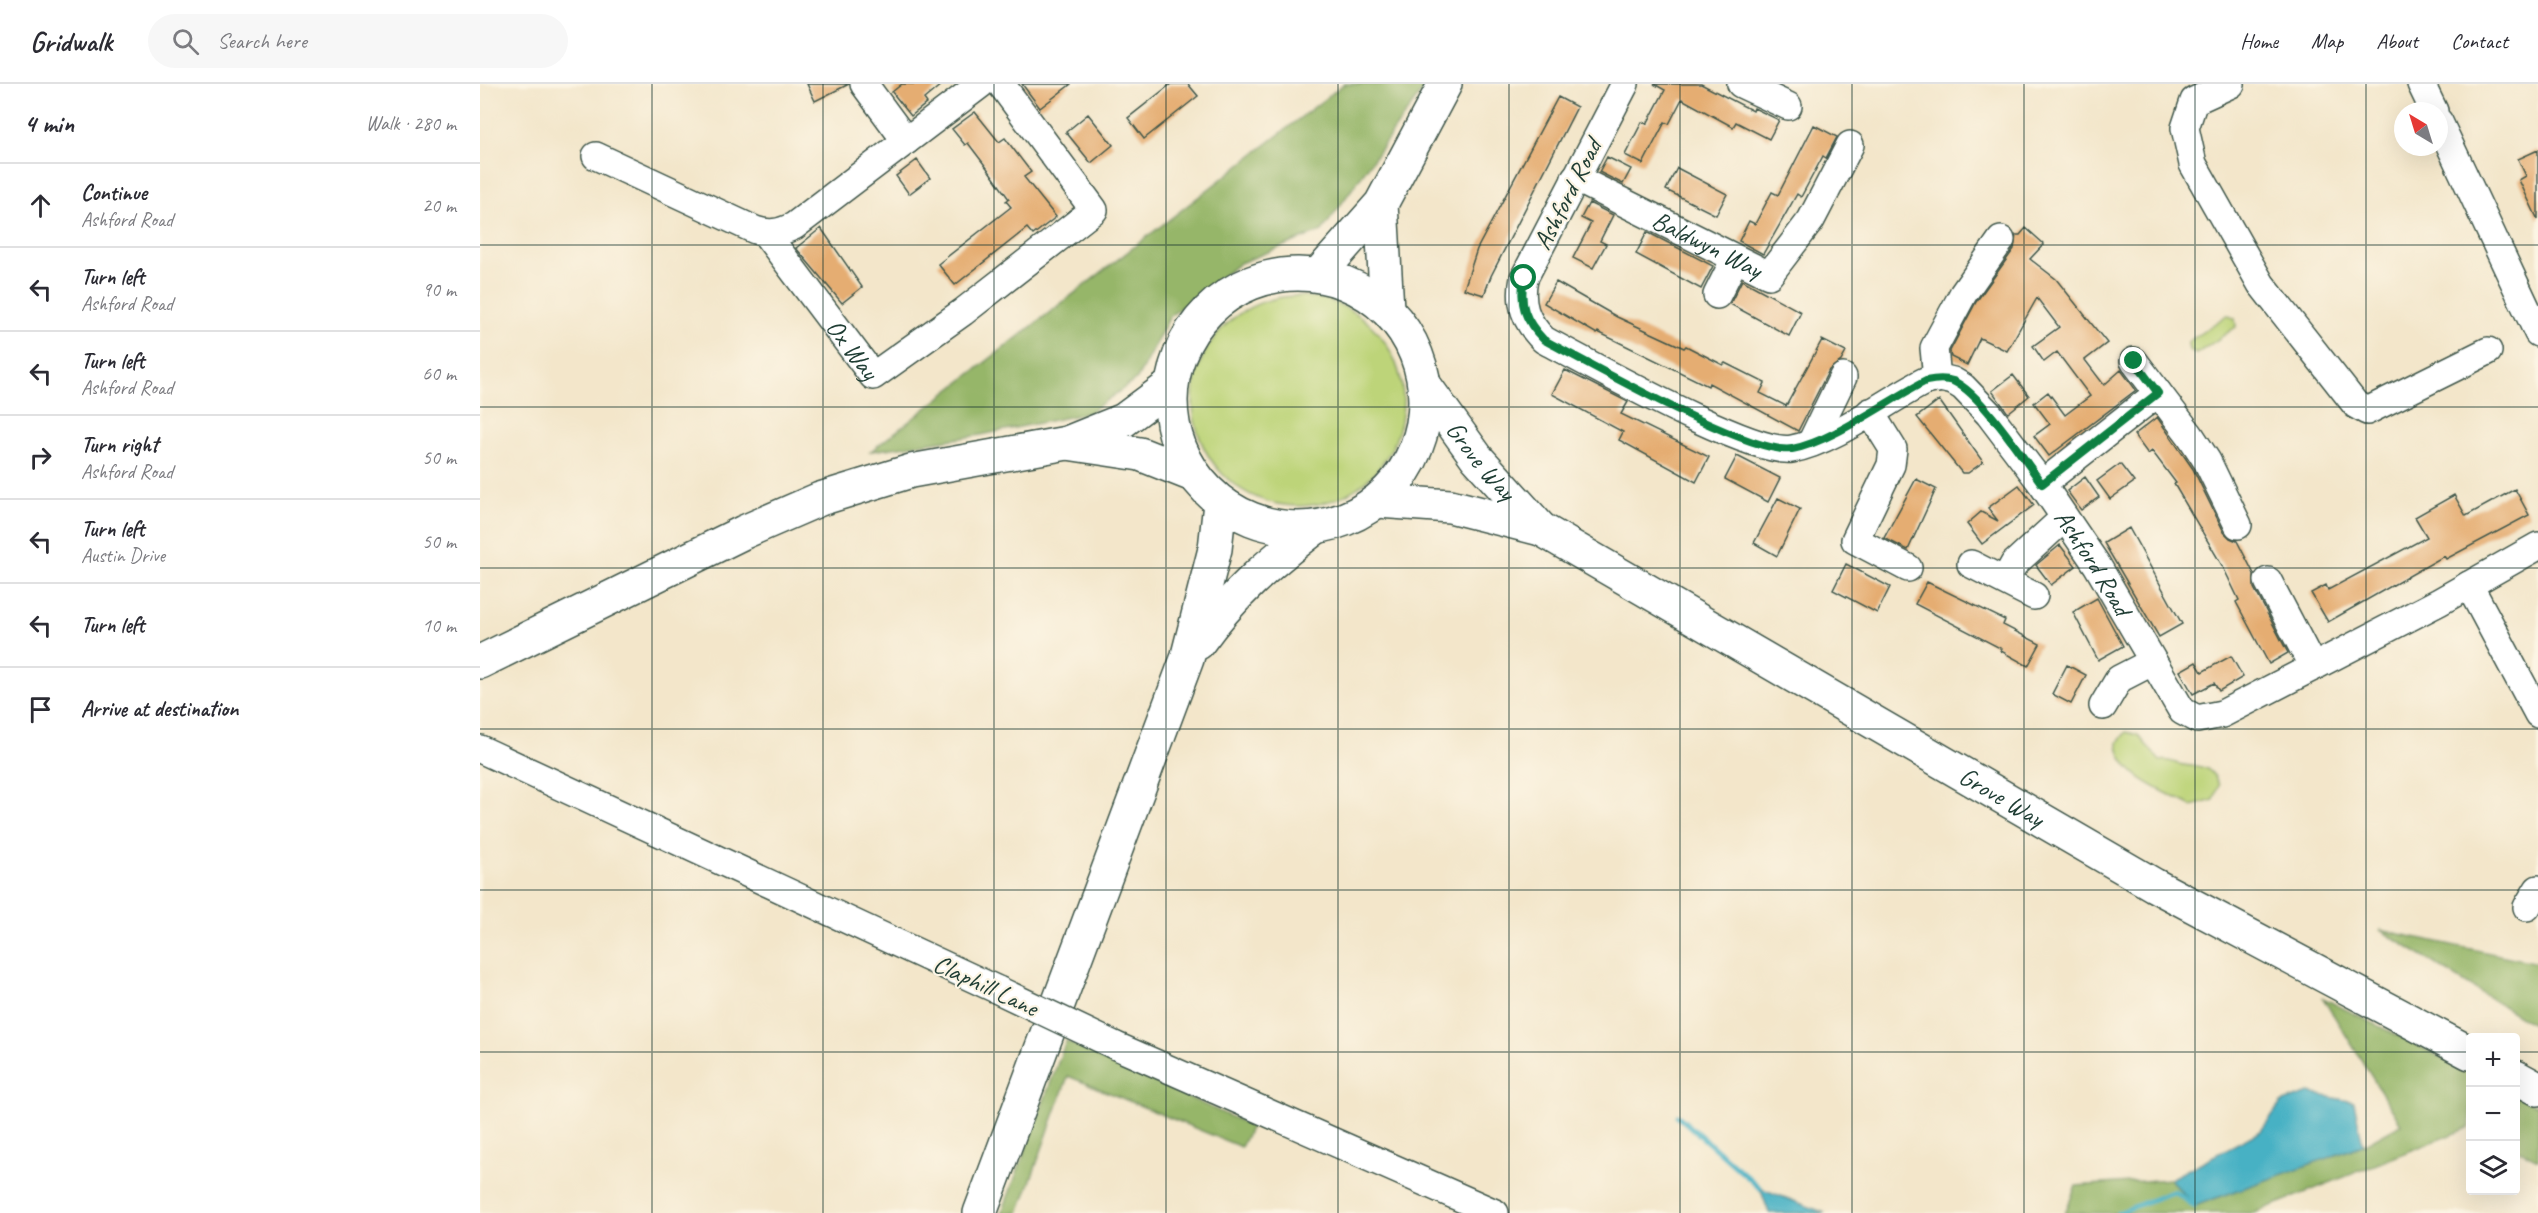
<!DOCTYPE html>
<meta charset="utf-8">
<style>
:root{--surface:#fff;--page:#f7f7f7;--text:#2b2b33;--muted:#7c7c81;--line:#e1e1e2}
body{margin:0;font-family:Caveat,sans-serif;background:var(--page);color:var(--text)}
.controls{position:absolute;right:18px;bottom:18px;display:grid;overflow:hidden;border-radius:6px;box-shadow:0 6px 24px #0002}
.controls button{width:54px;height:54px;display:grid;place-items:center;padding:0;border:0;border-bottom:2px solid var(--line);background:var(--surface);color:var(--text);font:30px sans-serif}
.compass{position:absolute;left:1914px;top:18px;width:54px;height:54px;border-radius:50%;background:var(--surface);box-shadow:0 6px 24px #0002;rotate:322deg}
.stop{position:absolute;width:18px;height:18px;margin:-14px;border:4px solid #0b8043;border-radius:50%;background:#fff}
.stop.end{background:#0b8043;border-color:#fff;box-shadow:0 2px 6px #0008}
.list{margin:0;padding:0;list-style:none}
h2{display:flex;justify-content:space-between;align-items:center;height:78px;margin:0;padding:0 24px;font-size:26px}
h2 small{font-size:20px;font-weight:400;color:var(--muted)}
.list li{display:grid;grid-template-columns:39px 1fr auto;gap:18px;align-items:center;box-sizing:border-box;height:84px;padding:0 24px;border-top:2px solid var(--line)}
.list b{display:block;font-size:22px;white-space:nowrap}
.list p{margin:0;font-size:20px;white-space:nowrap;color:var(--muted)}
.list em{font-size:20px;font-style:normal;color:var(--muted)}
.icon{flex:none;width:33px;height:33px;fill:none;stroke:currentColor;stroke-width:2;stroke-linecap:round;stroke-linejoin:round}
.map{position:relative;flex:none;width:2058px;height:1129px;overflow:hidden}
header{display:flex;align-items:center;gap:36px;box-sizing:border-box;height:84px;padding:0 30px;background:var(--surface);border-bottom:2px solid var(--line)}
header strong{font-size:28px}
nav{display:flex;gap:33px;margin-inline-start:auto;font-size:21px}
.search{width:420px;height:54px;background:var(--page);display:flex;align-items:center;gap:15px;box-sizing:border-box;padding:0 21px;border-radius:33px;color:var(--muted);font-size:22px}
main{display:flex}
aside{flex:1;background:var(--surface)}
.map>svg:first-child{display:block}
.green{fill:#bdd479;stroke:#6e8856;stroke-width:1.5}
.forest{fill:#96b669;stroke:#5a7a4e;stroke-width:1.5}
.water{fill:#46b1c4;stroke:#32777c;stroke-width:1.5}
.lines{fill:none;stroke-linecap:round;stroke-linejoin:round}
.stream{stroke:#46b1c4;stroke-width:5}
.building{fill:#e5ad72}
.minor-casing{stroke:#3f564a;stroke-width:30}
.major-casing{stroke:#3f564a;stroke-width:36}
.highway-casing{stroke:#3f564a;stroke-width:36}
.minor{stroke:#fff;stroke-width:27}
.major{stroke:#fff;stroke-width:33}
.highway{stroke:#fff;stroke-width:33}
.minor-bridge-casing{stroke:#3f564a;stroke-width:30;stroke-linecap:butt}
.minor-bridge{stroke:#fff;stroke-width:27}
.route{stroke:#0b8043;stroke-width:8}
.grid{fill:none;stroke:#1f3d34;stroke-width:1.5;stroke-opacity:0.55}
.labels{text-anchor:middle;stroke-width:4.5;stroke-linejoin:round;paint-order:stroke}
.street-label{font-size:26px;fill:#1f3d34;stroke:#fcf5e5}
</style>
<header>
<strong>Gridwalk</strong>
<div class="search"><svg class="icon" aria-label="search" viewBox="0 0 24 24"><circle cx="10" cy="10" r="6"/><path d="M15 15l6 6"/></svg>Search here</div>
<nav><a>Home</a><a>Map</a><a>About</a><a>Contact</a></nav>
</header>
<main>
<aside>
<h2>4 min<small>Walk · 280 m</small></h2>
<ul class="list">
<li><svg class="icon" aria-label="ahead" viewBox="0 0 24 24"><path d="M12 20V5M6 11l6-6 6 6"/></svg><div><b>Continue</b><p>Ashford Road</p></div><em>20 m</em></li>
<li><svg class="icon" aria-label="left" viewBox="0 0 24 24"><path d="M17 20v-9H6M10 6l-5 5 5 5"/></svg><div><b>Turn left</b><p>Ashford Road</p></div><em>90 m</em></li>
<li><svg class="icon" aria-label="left" viewBox="0 0 24 24"><path d="M17 20v-9H6M10 6l-5 5 5 5"/></svg><div><b>Turn left</b><p>Ashford Road</p></div><em>60 m</em></li>
<li><svg class="icon" aria-label="right" viewBox="0 0 24 24"><path d="M7 20v-9h11M14 6l5 5-5 5"/></svg><div><b>Turn right</b><p>Ashford Road</p></div><em>50 m</em></li>
<li><svg class="icon" aria-label="left" viewBox="0 0 24 24"><path d="M17 20v-9H6M10 6l-5 5 5 5"/></svg><div><b>Turn left</b><p>Austin Drive</p></div><em>50 m</em></li>
<li><svg class="icon" aria-label="left" viewBox="0 0 24 24"><path d="M17 20v-9H6M10 6l-5 5 5 5"/></svg><div><b>Turn left</b></div><em>10 m</em></li>
<li><svg class="icon" aria-label="arrive" viewBox="0 0 24 24"><path d="M6 21V4h12l-3 4 3 4H6"/></svg><div><b>Arrive at destination</b></div></li>
</ul>
</aside>
<div class="map">
<svg width="2058" height="1129" viewBox="0 0 2058 1129">
<rect width="100%" height="100%" fill="#fcf5e5"/>
<filter id="ink" filterUnits="userSpaceOnUse"><feTurbulence type="fractalNoise" baseFrequency=".0167" numOctaves="2"/><feDisplacementMap in="SourceGraphic" scale="12" xChannelSelector="R" yChannelSelector="G"/><feConvolveMatrix kernelMatrix="1 2 1 2 8 2 1 2 1" color-interpolation-filters="sRGB"/></filter>
<filter id="wash" filterUnits="userSpaceOnUse"><feTurbulence type="fractalNoise" baseFrequency=".008" numOctaves="4" result="noise"/><feDisplacementMap in="SourceGraphic" scale="24" xChannelSelector="R" yChannelSelector="G"/><feGaussianBlur stdDeviation="1.35" result="paint"/><feColorMatrix in="noise" values="0 0 0 0 0 0 0 0 0 0 0 0 0 0 0 0 0 1.4 0 .05"/><feComposite in="paint" operator="in"/></filter>
<g filter="url(#wash)">
<rect width="100%" height="100%" fill="#f3e6ca"/>
<path class="green" d="M713 317a105 105 0 1 1 210 0a105 105 0 1 1-210 0Z
M1747,231L1755,235L1756,243L1716,270L1709,266L1708,258Z
M1646,648L1658,651L1680,677C1689,675 1691,678 1699,680C1719,685 1729,677 1739,701L1734,716L1712,722C1685,707 1639,693 1638,658Z"/>
<path class="forest" d="M864,0H947L842,147L760,179L690,232L657,295L608,329L501,351L391,367Z
M1900,846L2058,879V942L2044,935Z
M1843,914L1990,988V1043L1774,1129H1585L1596,1102L1690,1095L1714,1122L1883,1061L1921,1040Z
M586,957L771,1042L761,1063L588,992L539,1129H522Z
M2036,1011L2058,1022V1076L2036,1065Z"/>
<path class="water" d="M1829,1009L1874,1018L1883,1061L1714,1122L1690,1095L1781,1047L1801,1019Z
M1280,1104L1345,1129H1289Z"/>
<g class="lines">
<path class="stream" d="M1198,1032L1280,1104
M1638,1129L1694,1107L1714,1122"/>
</g>
<g id="blocks">
<path class="building" d="M327,0H369L335,17Z
M422,0H462L444,15L447,19L431,32L412,8Z
M542,0H591L560,24Z
M691,0H708L718,12L664,55L648,34Z
M1174,0H1221L1273,27L1274,24L1299,36L1289,55L1256,38L1253,43L1202,15L1189,40L1185,38L1163,80L1145,71L1162,38L1167,40L1185,6Z
M1078,13L1097,23L1011,192L1004,211L984,205L997,165Z
M495,28L519,58L525,54L551,88L544,93L576,133L553,151L547,144L475,201L458,180L531,123L526,117L529,115L507,84L488,59L485,61L472,45Z
M608,30L633,61L611,79L586,48Z
M1334,41L1357,53L1346,74L1343,72L1321,113L1317,110L1283,170L1259,157L1269,137L1275,140L1292,108L1298,111Z
M2058,66V136L2039,96L2046,92L2038,75Z
M1127,73L1151,85L1143,100L1119,88Z
M437,76L450,94L429,110L416,92Z
M1197,84L1247,110L1236,131L1186,106Z
M1109,119L1133,131L1120,157L1126,160L1113,184L1093,174L1111,139L1101,134Z
M341,144L382,203L362,219L316,164Z
M1546,144L1564,160L1550,175L1576,195L1627,259L1605,276L1624,301L1641,286L1656,306L1569,372L1554,352L1570,340L1554,319L1568,308L1585,331L1610,312L1577,268L1564,278L1553,262L1579,243L1557,214L1527,267L1500,254L1487,281L1471,273L1470,267L1496,218L1534,165L1536,151H1540Z
M1167,148L1233,182L1221,205L1156,170Z
M1262,196L1321,228L1309,252L1250,220Z
M1076,198L1137,233L1204,264L1206,262L1243,281L1245,279L1285,299L1280,309L1306,322L1342,256L1366,268L1361,277L1349,286L1318,347L1229,299L1228,302L1118,248L1117,250L1064,219Z
M1085,286L1148,318L1141,330L1229,373L1216,398L1139,356L1143,348L1072,310Z
M1533,291L1549,312L1528,329L1512,307Z
M1459,316L1503,378L1488,389H1482L1437,333Z
M1677,333L1713,385L1744,448L1750,454L1757,457L1774,490V504L1808,569L1789,580L1756,518L1759,516L1743,483L1694,400L1696,399L1672,367L1668,370L1654,351Z
M1257,372L1300,394L1288,418L1245,395Z
M1640,380L1654,398L1630,415L1617,397Z
M1605,393L1619,413L1601,426L1587,407Z
M1436,395L1456,405L1428,466L1404,454Z
M1539,401L1554,421L1502,460L1487,440L1501,428L1518,437L1508,424Z
M2035,405L2049,431L1966,475L1964,472L1848,538L1831,509L1846,501L1848,506L1947,453L1935,433L1974,411L1986,432Z
M1298,414L1320,425L1297,472L1274,459Z
M1649,444L1702,540L1679,553L1624,459Z
M1580,461L1596,482L1571,501L1556,481Z
M1366,480L1410,503L1397,529L1353,506Z
M1447,498L1525,536L1523,541L1560,560L1548,582L1521,567L1522,565L1435,520Z
M1617,514L1643,562L1618,576L1593,528Z
M1751,572L1763,593L1739,607L1734,599L1713,610L1700,587L1716,578L1722,588Z
M1587,581L1606,591L1591,620L1572,610Z"/>
</g>
</g>
<g filter="url(#ink)">
<use href="#blocks" fill-opacity="0" stroke="#3f564a" stroke-width="1.5"/>
<g class="lines">
<g class="minor-casing">
<g id="minor">
<path d="M384,0L426,57"/>
<path id="s1" d="M1145,0L1044,194C1039,220 1045,237 1064,256C1109,279 1272,372 1312,365C1354,357 1406,317 1445,297L1460,294L1473,297L1483,303L1509,330L1562,400L1617,481L1702,627L1717,635L1742,630L1959,518L2058,462"/>
<path d="M1261,0L1308,22"/>
<path d="M1751,0L1714,17L1705,44L1713,80L1781,200L1876,321L1887,327L2008,267"/>
<path d="M1941,0L1954,27"/>
<path d="M1959,38L2058,249"/>
<path d="M116,72L275,146C290,151 299,149 314,142L501,0"/>
<path id="s2" d="M1095,94L1289,191L1331,136L1370,61"/>
<path id="s3" d="M286,150L393,292L483,228L614,126L521,0"/>
<path d="M1237,211L1255,175"/>
<path d="M1654,277L1710,351L1727,377L1758,441"/>
<path d="M1457,295L1454,264L1483,210L1521,156"/>
<path d="M1390,328L1413,365L1411,381L1375,456L1428,484"/>
<path d="M1331,359L1363,293"/>
<path d="M1562,400L1678,309"/>
<path d="M1491,480L1554,512"/>
<path d="M1525,496L1534,480L1583,435"/>
<path d="M1788,497L1833,583"/>
<path d="M1989,501L2058,630"/>
<path d="M1623,622L1639,595L1672,578"/>
<path d="M0,665L518,906"/>
<path d="M2047,823L2058,805"/>
<path d="M634,961L1015,1129"/>
</g>
</g>
<g class="major-casing">
<path id="major" d="M901,120L907,225
M839,190L901,120L965,0"/>
</g>
<g class="highway-casing">
<g id="highway">
<circle cx="818" cy="317" r="127"/>
<path id="s4" d="M946,303L997,374L1061,445"/>
<path d="M587,359L660,370L713,391"/>
<path id="s5" d="M898,417L970,422L1061,445L1674,801L1990,969"/>
<path d="M718,559C753,510 788,480 835,444"/>
<path d="M0,578L264,448L340,415L431,387L587,359L644,336L691,301"/>
<path d="M2036,993L2058,1005"/>
<path d="M500,1129L707,575L735,465L740,419"/>
</g>
</g>
<use href="#minor" class="minor"/>
<use href="#major" class="major"/>
<use href="#highway" class="highway"/>
<g class="minor-bridge-casing">
<path id="minor-bridge" d="M518,906L634,961"/>
</g>
<use href="#minor-bridge" class="minor-bridge"/>
</g>
</g>
<g class="lines" filter="url(#ink)">
<path class="route" d="M1044,194C1039,220 1045,237 1064,256C1109,279 1271,372 1312,365C1352,358 1408,316 1446,297C1455,295 1464,294 1473,297C1501,309 1543,374 1562,400L1678,309L1654,277"/>
</g>
<path class="grid" d="M172,0V1129M343,0V1129M514,0V1129M686,0V1129M858,0V1129M1029,0V1129M1200,0V1129M1372,0V1129M1544,0V1129M1715,0V1129M1886,0V1129M0,161H2058M0,323H2058M0,484H2058M0,645H2058M0,806H2058M0,968H1990M2036,968H2058"/>
<g class="labels">
<g class="street-label">
<text transform="translate(1087 110) rotate(-63)" y="9">Ashford Road</text>
<text dy="9" stroke="none"><textPath href="#s2" startOffset="148">Baldwyn Way</textPath></text>
<text dy="9" stroke="none"><textPath href="#s3" startOffset="144">Ox Way</textPath></text>
<text dy="9" stroke="none"><textPath href="#s4" startOffset="92">Grove Way</textPath></text>
<text dy="9" stroke="none"><textPath href="#s1" startOffset="969">Ashford Road</textPath></text>
<text dy="9" stroke="none"><textPath href="#s5" startOffset="699">Grove Way</textPath></text>
<text transform="translate(506 901) rotate(25)" y="9">Claphill Lane</text>
</g>
</g>
</svg>
<div class="controls">
<button>+</button>
<button>−</button>
<button><svg class="icon" aria-label="layers" viewBox="0 0 24 24"><path d="M12 4l9 5-9 5-9-5zM3 14l9 5 9-5"/></svg></button>
</div>
<svg class="compass" viewBox="-18 -18 36 36"><path d="M0-13l5 13h-10z" fill="#e53935"/><path d="M0 13l5-13h-10z" fill="#7c7c81"/></svg>
<div class="stop" style="left:1044px;top:194px"></div>
<div class="stop end" style="left:1654px;top:277px"></div>
</div>
</main>
